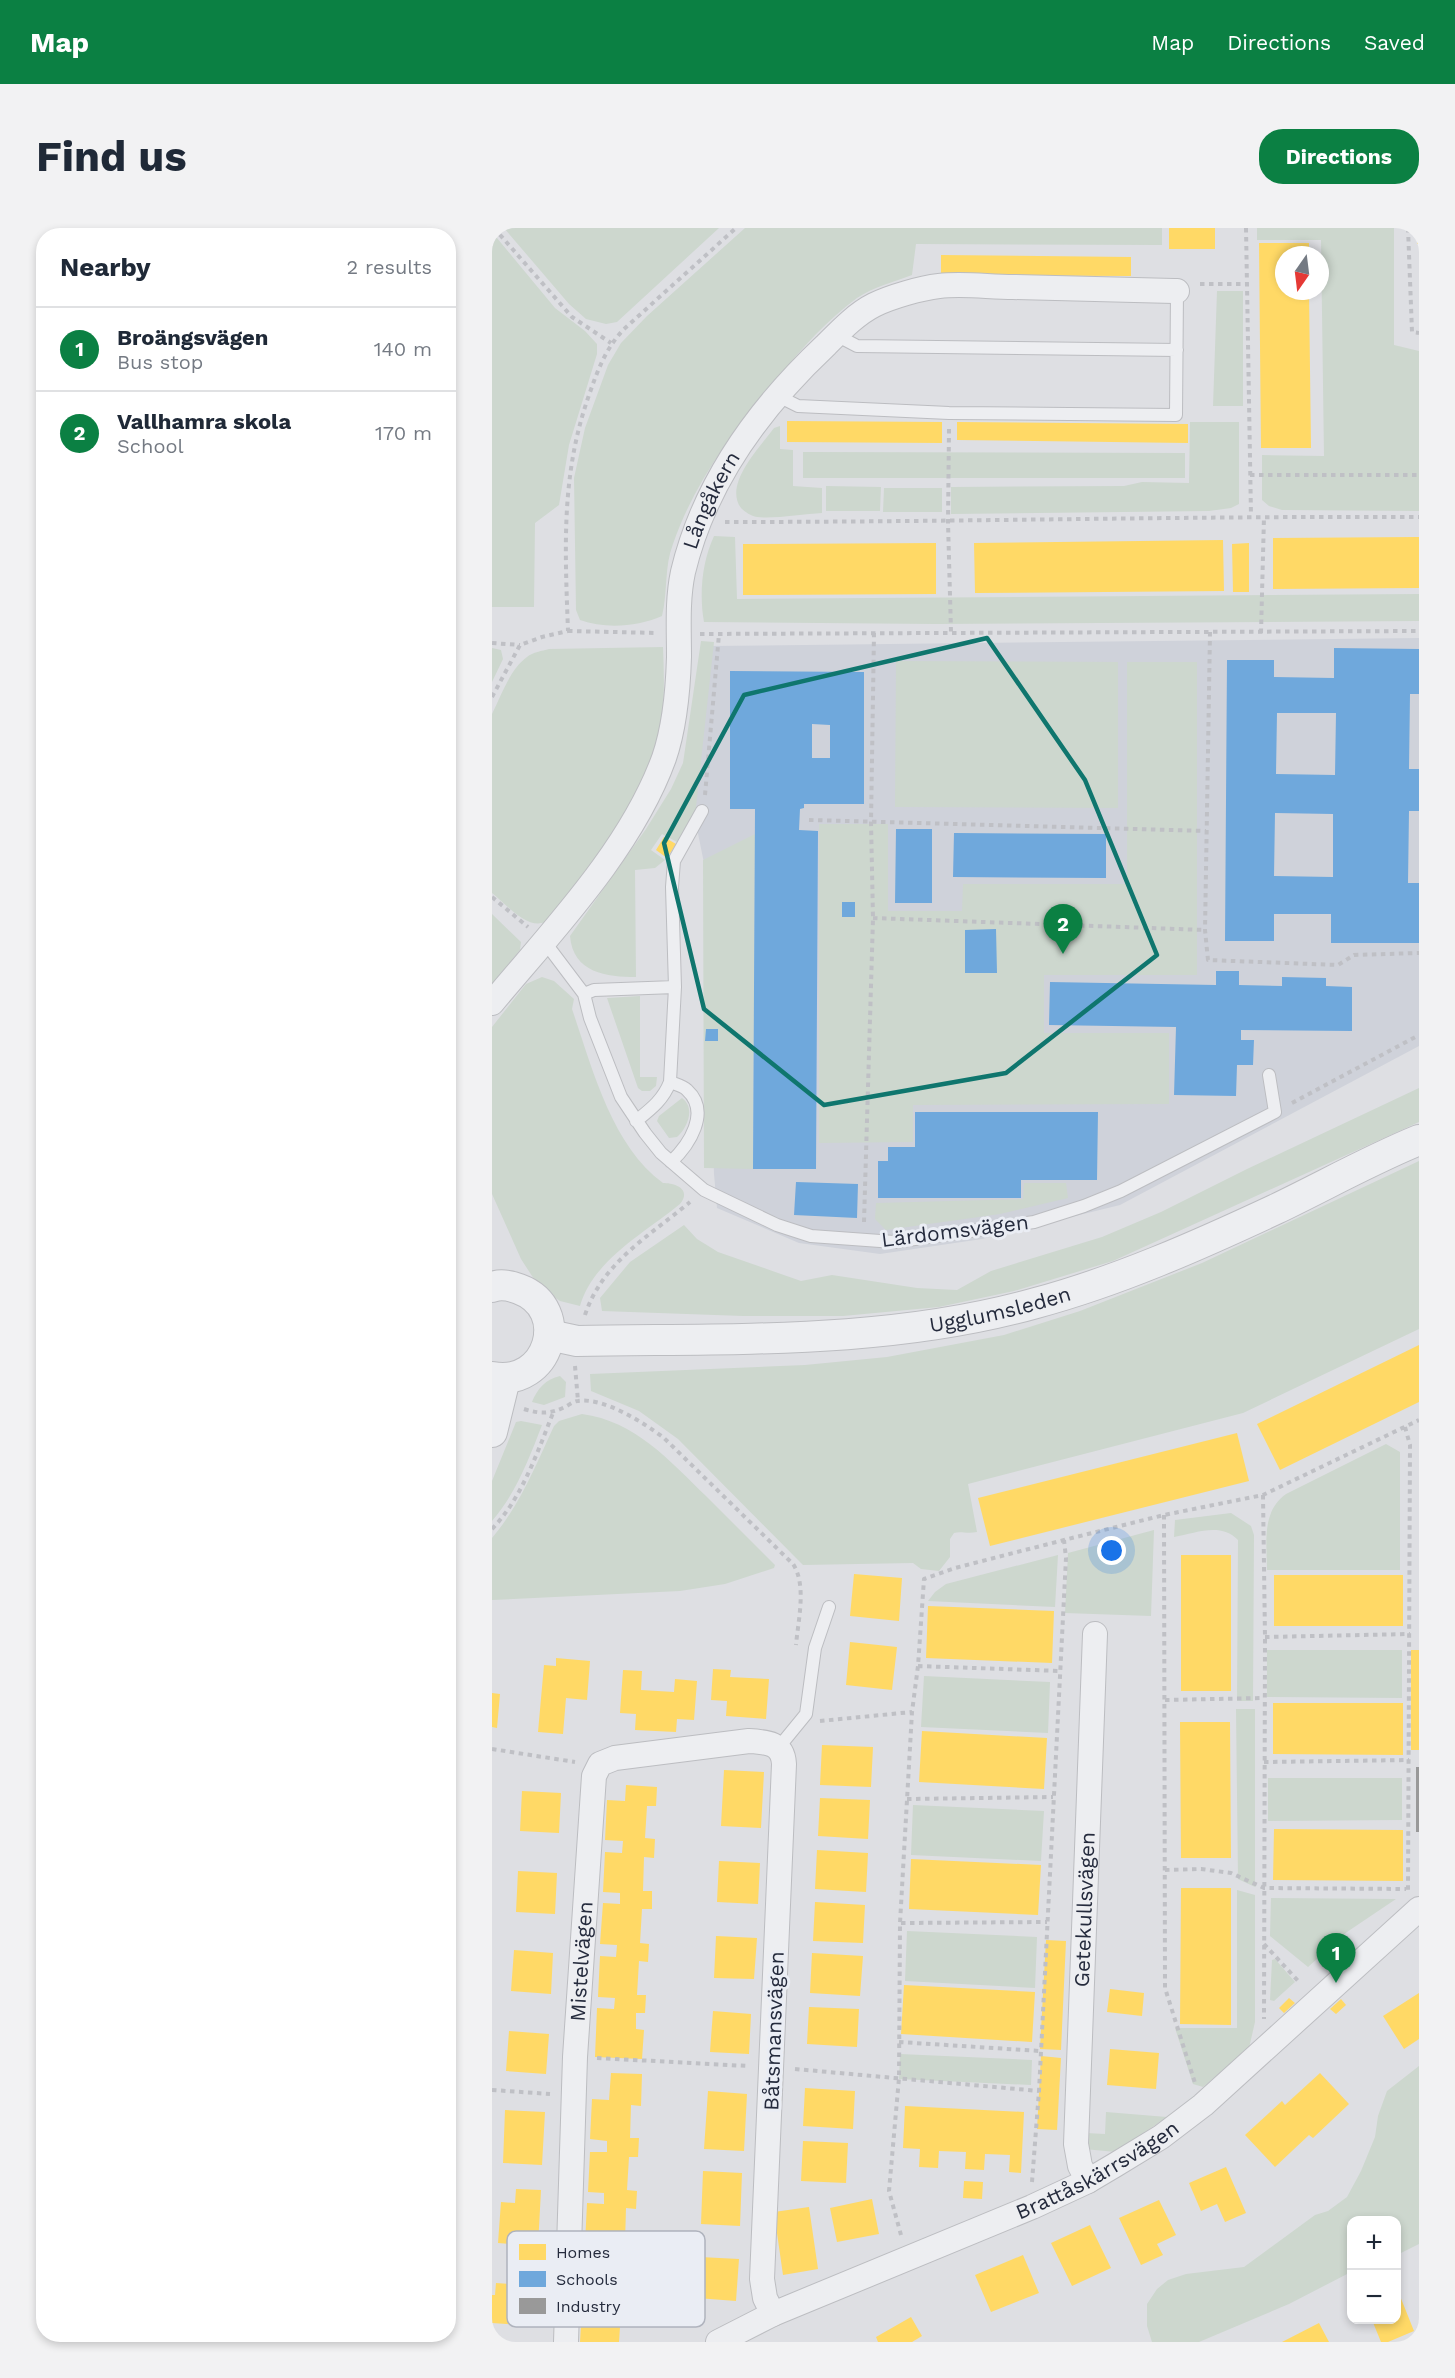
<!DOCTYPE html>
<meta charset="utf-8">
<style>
:root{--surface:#fff;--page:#f2f2f3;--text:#1f2937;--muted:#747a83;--line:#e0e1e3;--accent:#0b8043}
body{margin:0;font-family:"Work Sans",sans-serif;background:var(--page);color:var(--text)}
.controls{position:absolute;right:18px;bottom:18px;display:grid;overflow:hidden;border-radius:12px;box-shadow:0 3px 9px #0003}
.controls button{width:54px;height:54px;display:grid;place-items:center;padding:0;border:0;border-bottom:2px solid var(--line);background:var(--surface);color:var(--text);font:30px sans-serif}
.compass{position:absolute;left:783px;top:18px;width:54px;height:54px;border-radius:50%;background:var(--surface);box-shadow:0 3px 9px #0003;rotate:194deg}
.you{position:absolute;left:620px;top:1323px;width:21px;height:21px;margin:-15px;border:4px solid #fff;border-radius:50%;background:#1a73e8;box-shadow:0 0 0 9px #1a73e833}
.badge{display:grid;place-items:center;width:39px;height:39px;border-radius:50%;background:var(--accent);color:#fff;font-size:20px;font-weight:700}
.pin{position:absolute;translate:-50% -50px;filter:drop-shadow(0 2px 3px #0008)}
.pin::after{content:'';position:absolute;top:32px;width:21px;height:18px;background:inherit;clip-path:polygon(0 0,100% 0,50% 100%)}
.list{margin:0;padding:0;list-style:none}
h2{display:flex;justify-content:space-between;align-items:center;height:78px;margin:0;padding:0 24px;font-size:26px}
h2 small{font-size:20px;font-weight:400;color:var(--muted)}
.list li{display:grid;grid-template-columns:39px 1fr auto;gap:18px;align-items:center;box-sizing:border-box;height:84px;padding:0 24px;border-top:2px solid var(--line)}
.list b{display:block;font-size:22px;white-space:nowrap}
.list p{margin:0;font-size:20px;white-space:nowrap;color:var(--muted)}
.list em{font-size:20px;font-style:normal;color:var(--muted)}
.map{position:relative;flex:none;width:927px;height:2114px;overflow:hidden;border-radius:24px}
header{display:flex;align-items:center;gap:36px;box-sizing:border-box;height:84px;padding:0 30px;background:var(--accent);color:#fff}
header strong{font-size:28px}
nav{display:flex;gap:33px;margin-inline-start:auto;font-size:21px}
.intro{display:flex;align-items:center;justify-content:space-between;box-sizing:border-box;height:144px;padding:0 36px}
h1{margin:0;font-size:42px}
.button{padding:15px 27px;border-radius:24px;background:var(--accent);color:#fff;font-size:21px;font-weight:700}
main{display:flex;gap:36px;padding:0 36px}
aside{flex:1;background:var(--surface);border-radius:24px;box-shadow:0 3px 9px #0003}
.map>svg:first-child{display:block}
.built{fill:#cfd2da}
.green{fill:#cdd7ce}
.homes{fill:#ffd966}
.schools{fill:#6fa8dc;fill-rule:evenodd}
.industry{fill:#999}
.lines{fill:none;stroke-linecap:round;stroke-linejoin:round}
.service-casing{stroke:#bcbdc1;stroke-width:14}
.minor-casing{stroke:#bcbdc1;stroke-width:26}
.tertiary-casing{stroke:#bcbdc1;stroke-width:32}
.path{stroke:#bfc0c5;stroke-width:4;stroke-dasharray:4.5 4.5;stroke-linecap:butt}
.service{stroke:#edeef1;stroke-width:12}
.minor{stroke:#edeef1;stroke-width:24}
.tertiary{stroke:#edeef1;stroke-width:30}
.marked{fill:none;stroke:#0f766e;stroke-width:4.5;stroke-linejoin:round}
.labels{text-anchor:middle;stroke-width:6;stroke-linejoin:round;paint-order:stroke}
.street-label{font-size:21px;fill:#252b3d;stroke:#eaedf4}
.key{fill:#eaedf4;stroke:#afb3bd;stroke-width:1.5}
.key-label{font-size:16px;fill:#252b3d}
</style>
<header>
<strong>Map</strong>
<nav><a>Map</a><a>Directions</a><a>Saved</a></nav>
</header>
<div class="intro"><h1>Find us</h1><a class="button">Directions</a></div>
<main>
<aside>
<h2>Nearby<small>2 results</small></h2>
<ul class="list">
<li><span class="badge">1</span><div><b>Broängsvägen</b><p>Bus stop</p></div><em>140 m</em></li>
<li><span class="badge">2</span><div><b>Vallhamra skola</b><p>School</p></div><em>170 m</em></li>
</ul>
</aside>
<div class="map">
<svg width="927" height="2114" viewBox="0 0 927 2114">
<rect width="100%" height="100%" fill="#dedfe3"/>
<path class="built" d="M927,410V818L628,977L490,1011L388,1026L307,1015L225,980L222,946L212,635L198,566L217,418Z"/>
<path class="green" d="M12,0H227L125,94L114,96L94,91L77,76Z
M253,0H670V17L424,16L420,47C402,54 381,59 365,70C335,92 311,119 288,147C245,198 203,252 181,316C172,339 176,364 170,388C145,399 113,401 88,392L84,382L82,250L93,200L116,137L129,115L155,88Z
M765,0H902V117L927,123V283L790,282L777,278L770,272V227L832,228L829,12H765Z
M0,4L63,80L93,103L105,116V126L77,217L67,277L43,295L42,379H0Z
M725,63H751V178H721Z
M698,194H747V276L739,280L717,283L459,286V259L632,258L650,254L697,255Z
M288,198V221L301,222V258L330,260V285C312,286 281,291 265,289C259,288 253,284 249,280C231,256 269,218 282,200Z
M311,224L693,225V250H311Z
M334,258L389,259L388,283H334Z
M392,260H450V284H391Z
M222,308L243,309L245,371L927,366V393L444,396L212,394C207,366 210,334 222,308Z
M209,413L222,414L203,588L185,614L170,606L159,622L173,632L163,640L143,642L144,749C115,749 81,745 78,708L154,601L179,561L191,535Z
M171,419C172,445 173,471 169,497C157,569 98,638 53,694C35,702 13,675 0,665V486C9,468 18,441 35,429C41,424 50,423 57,421Z
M0,420L9,422L11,431L0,454Z
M404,433L626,434V580L403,579Z
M635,434H705V747H552V805H677V876L421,877V914L327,915V596H396V683H470L471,656H635Z
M263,606L261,941L212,940L211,632Z
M0,686L29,714L28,722L0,756Z
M50,749L62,753L82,771L80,781C100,839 119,917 171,955C183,955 200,961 188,976C154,1004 101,1032 88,1078L68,1073L50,1061L40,1048L29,1031L0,966V799L34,756Z
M148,768V849H165L164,858L158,863H150L146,860L115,770Z
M927,860V894L621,1033L522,1063L447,1079L351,1088H251L110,1083L108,1070L138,1034L192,997L205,1011L226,1024L309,1053L340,1047L425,1060L465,1062L499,1043L610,1009L669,984L755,941Z
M190,870C204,880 195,900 185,909L177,910L165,893L167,888Z
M927,933V1101L751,1185L476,1256L485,1304C475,1306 469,1303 462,1305L458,1311V1329L447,1343L429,1341L421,1335L311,1337L186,1211L147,1183L99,1163L98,1146L313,1137L395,1129L512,1107L588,1083L710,1035Z
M532,955H574L576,970L508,986L394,1002L383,991L384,975L531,971Z
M68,1148L74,1154L73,1169L52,1177L40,1174C45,1161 54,1151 68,1148Z
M90,1186C143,1193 178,1233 214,1268C237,1291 260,1314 283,1337L282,1340L233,1356L188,1363L0,1372V1310C28,1277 44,1237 62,1198L67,1193Z
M29,1193L50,1197C37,1231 24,1265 0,1293V1253L24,1194Z
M894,1216L908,1224V1342H775C775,1315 769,1284 794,1266Z
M739,1285L759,1298L762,1307L761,1473H745L746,1312C729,1294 704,1305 682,1309L683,1292Z
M662,1302L659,1388L573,1385L576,1325Z
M566,1327L563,1379L436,1373L443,1364L454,1356Z
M775,1422H910V1470L775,1469Z
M432,1448L558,1454L556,1505L429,1499Z
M744,1481H763V1659L746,1651Z
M776,1550H910V1592L776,1593Z
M421,1577L552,1583L549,1633L419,1627Z
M745,1662L763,1667V1794L757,1820L711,1859L701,1856L683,1800H745Z
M779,1670L904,1671L855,1704L816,1739L778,1708Z
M415,1703L545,1709L543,1760L413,1753Z
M783,1731L803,1754L782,1773L778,1772L780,1732Z
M408,1826L540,1832L539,1857L407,1851Z
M927,1838V2016L905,2027L904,1992H860L859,2044L797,2076L707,2114H660L655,2098V2076L665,2061L676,2052L694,2046L752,2039L823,1987L836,1983L855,1969L869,1943L883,1909L886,1888L895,1863Z
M614,1884L675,1889L624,1924L592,1921L594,1905L613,1906Z"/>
<path class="homes" d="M677,0H723V21H677Z
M925,0H927V16H925Z
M767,15H817V27H792V63H817L819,220H769Z
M449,27L639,29V48L449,47Z
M295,193L450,194V215L295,214Z
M465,194L696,196V215L465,212Z
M927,309V360L781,361V310Z
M731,312L732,363L483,365L482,315Z
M444,315V366L251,367V316Z
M757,315V364H741L740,316Z
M172,609L184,616L175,630L164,622Z
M927,1117V1174L788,1242L765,1196Z
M745,1205L757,1253L498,1318L486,1270Z
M689,1327H739V1463H689Z
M362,1346L410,1350L407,1393L358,1388Z
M782,1347H911V1398H782Z
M436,1378L562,1383L560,1435L434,1430Z
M358,1414L405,1419L400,1462L354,1457Z
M919,1422H927V1522H919Z
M64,1430L98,1433L95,1472L74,1470L71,1506L46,1504L52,1437L64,1438Z
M221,1441L239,1442L238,1449L277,1451L274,1491L234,1488L235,1473L219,1472Z
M131,1442L150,1443L149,1462L182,1464L183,1451L205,1453L202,1492L185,1491L184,1504L143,1502L144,1486L128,1485Z
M0,1465L8,1466L5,1500L0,1499Z
M781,1475H911V1527L781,1526Z
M688,1494H738L739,1630H689Z
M430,1503L555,1510L552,1561L427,1554Z
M330,1517L381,1519L379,1559L328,1557Z
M232,1542L272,1544L269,1600L229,1598Z
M134,1557L165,1559L164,1578H155L153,1610L163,1611L162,1630L152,1629L151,1663H160V1681H150L148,1715L157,1716L156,1734L147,1733L145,1767H154L153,1785H144V1801L152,1802L150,1831L103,1829L105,1780L122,1781L123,1770L106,1769L108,1728L124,1729L125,1717L108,1716L111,1675L128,1676V1665L111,1664L113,1624L130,1625L131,1613L113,1612L115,1572L133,1573Z
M30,1563L69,1565L67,1605L28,1603Z
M328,1570L378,1572L376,1611L326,1608Z
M782,1601L911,1602V1653L781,1652Z
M325,1622L376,1625L374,1664L323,1661Z
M419,1631L549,1637L546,1687L417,1681Z
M227,1633L268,1635L266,1676L225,1674Z
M26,1643L65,1645L63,1686L24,1684Z
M689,1660H739V1797L688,1796Z
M323,1674L373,1677L371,1715L321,1713Z
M224,1708L265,1710L262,1751L222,1750Z
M554,1712L574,1713L569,1822L548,1821Z
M22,1722L61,1725L59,1766L19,1763Z
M320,1725L371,1728L368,1768L318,1765Z
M412,1757L543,1764L540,1814L409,1806Z
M618,1761L652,1765L650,1788L615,1784Z
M927,1765V1811L912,1821L891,1788Z
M797,1770L803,1775L792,1785L787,1780Z
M849,1771L854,1777L844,1786L838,1781Z
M317,1779L367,1781L365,1819L315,1816Z
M221,1783L259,1786L257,1826L218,1824Z
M17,1803L57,1806L54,1846L14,1843Z
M618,1821L667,1825L664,1861L615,1857Z
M549,1828L569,1830L565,1902L545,1901Z
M119,1845L150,1846L149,1878L139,1877L138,1910H147L146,1929H137L135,1962L145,1963L144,1981L134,1980L133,2015H141L140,2033H131L130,2066L138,2067L137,2085L129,2084L127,2114H88L90,2079L107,2080V2069H90L93,2027L108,2028L109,2016H93L95,1975L112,1976V1965L96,1964L98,1924H115V1913L98,1911L100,1871L117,1872Z
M828,1845L857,1876L821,1910L817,1907L783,1939L753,1907L790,1873L793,1877Z
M313,1860L363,1863L361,1901L311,1898Z
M216,1863L255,1866L252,1923L212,1921Z
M413,1878L532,1884L529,1945L517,1944L518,1927L493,1926L492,1942L473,1941L474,1924L447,1923L446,1940L427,1939L428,1921L411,1920Z
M13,1882L53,1884L50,1937L11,1935Z
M311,1913L356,1915L354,1955L309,1953Z
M734,1939L754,1985L733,1994L725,1976L709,1983L697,1955Z
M211,1943L250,1945L248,1998L209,1996Z
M472,1953L491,1954L490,1971L471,1970Z
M24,1961L49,1962L46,2018L6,2015L9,1974L23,1975Z
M380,1971L387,2006L345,2014L338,1980Z
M667,1972L684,2007L665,2016L671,2027L649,2037L627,1990Z
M317,1979L326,2041L291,2047L282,1984Z
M598,1997L619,2040L580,2058L559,2015Z
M531,2027L547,2065L499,2084L483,2047Z
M208,2029L247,2031L244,2073L205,2070Z
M4,2055L44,2058L41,2098L0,2095V2067H3Z
M908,2068L922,2103L896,2114H889L880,2092H904V2069Z
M419,2089L430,2108L420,2114H386L384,2109Z
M827,2095L837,2114H790Z"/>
<path class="schools" d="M842,420L927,421V466H918L917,541H927V583H917L916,655H927V715H839V686H782V713H733L735,432H782V449L842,450ZM785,485H844L843,547L784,546ZM783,585L841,586V649L782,648Z
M238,443L372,444V576H312V580L308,581L307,602L326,603L324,941H261L263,581H238ZM320,496L338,497V530H320Z
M404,601H440V675H403Z
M462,605L614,606V650L461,649Z
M350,674H363V689H350Z
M504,701L505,745H473V702Z
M724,743H747V757L790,758V749L834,750V758L860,759V803L749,802V812H762L761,837H745L744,868L682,867L684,799L557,797L558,754L724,757Z
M214,801H226V813H213Z
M423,884H606L605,952H529V970H386V933H396V919H423Z
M304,954L366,956L365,990L302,987Z"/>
<path class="industry" d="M924,1539H927V1604H924Z"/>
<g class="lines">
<g class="service-casing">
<path id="service" d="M344,107L365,118L685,122
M286,168L306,178L457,185L684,187L685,63
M52,713L92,766L98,790L129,869L153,905L169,925L212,962L285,997L319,1008L402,1014L542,994L592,978L629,963L783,884L777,847
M92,766L102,762L183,759
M178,854C183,856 191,858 195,862C219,884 197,917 179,934
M144,893C159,881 171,872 178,854L183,759L180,659L182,633L210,583
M287,1519L314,1486L323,1420L337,1379"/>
</g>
<g class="minor-casing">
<g id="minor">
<path id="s1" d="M0,775C61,702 139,621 172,530C183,498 186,463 187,429C187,401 185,372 191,344C212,256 268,179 334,117C348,103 364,86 382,77C398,69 429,60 447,58C471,55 497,59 521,59C575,60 630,62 685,63"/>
<path id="s2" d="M596,1953L588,1938L584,1916L603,1406"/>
<path id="s3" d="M74,2114L83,1829L102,1548L108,1536L123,1530L257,1513C275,1514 291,1515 292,1536L270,2051L273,2070L281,2086"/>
<path id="s4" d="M226,2114L281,2086L540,1979L596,1953L623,1937L669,1909L711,1877L927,1681"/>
</g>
</g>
<g class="tertiary-casing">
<g id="tertiary">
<path d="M0,1059C8,1056 19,1058 27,1061C81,1081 57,1160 0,1149"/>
<path id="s5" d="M57,1107L85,1113C238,1110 395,1117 544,1075C626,1053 707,1017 784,981C832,958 878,932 927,912"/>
<path d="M0,1204L13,1151"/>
</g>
</g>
<path class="path" d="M2,0L80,89L119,115
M754,0L759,288
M916,0L920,104L927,105
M708,56H755
M457,201L456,294L459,404
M758,247H927
M233,294C464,294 696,288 927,289
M76,403L165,405
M718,404L713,702L716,732L846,737L862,727L927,725
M769,405L772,289
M208,406L927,403
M0,415L28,417
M0,469L28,417L50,409L76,403C73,321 69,248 96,170C105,144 113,121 132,101L244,0
M213,567L227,406
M317,592L714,603
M0,669L36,699
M381,690L713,702
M800,875L927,807
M372,994L381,690L379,594L382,405
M93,1087C110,1035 157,1008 198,974
M83,1138L86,1173
M32,1181C48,1186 58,1186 73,1179C77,1177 82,1173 86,1173C112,1169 152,1195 172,1210L301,1336C315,1357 306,1393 304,1417
M913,1199L918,1217L916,1662
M771,1267L773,1409L772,1791
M672,1287L673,1760L703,1855
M0,1301C30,1270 45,1225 61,1185
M773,1409L918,1406
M426,1438L568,1443
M673,1472L772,1470
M328,1493L420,1484
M0,1521L83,1534
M772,1534L917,1532
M415,1571L561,1569
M673,1642L709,1641L739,1645L772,1660L914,1661
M409,1695L555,1694
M772,1716L808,1755
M407,1814L548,1823
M105,1830L256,1838
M303,1841L547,1863
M0,1862L58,1866
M540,1954L547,1863L574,1330L572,1312
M409,2007L397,1963L407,1850L408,1695L420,1484L426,1438L432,1351L463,1340L572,1312L672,1287L771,1267L927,1192"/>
<use href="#service" class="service"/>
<use href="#minor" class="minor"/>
<use href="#tertiary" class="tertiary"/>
</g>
<path class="marked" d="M495,410L593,552L665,727L514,845L332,877L212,781L172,615L252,467Z"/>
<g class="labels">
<g class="street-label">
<text dy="7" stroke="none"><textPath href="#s1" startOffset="566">Långåkern</textPath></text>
<text transform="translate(463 1003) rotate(-7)" y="7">Lärdomsvägen</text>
<text dy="7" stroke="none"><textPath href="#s5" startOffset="454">Ugglumsleden</textPath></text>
<text dy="7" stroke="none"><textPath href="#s2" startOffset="274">Getekullsvägen</textPath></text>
<text dy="7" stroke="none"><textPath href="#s3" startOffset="381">Mistelvägen</textPath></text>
<text transform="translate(282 1803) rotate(-88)" y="7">Båtsmansvägen</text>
<text dy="7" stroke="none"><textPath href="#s4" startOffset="417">Brattåskärrsvägen</textPath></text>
</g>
</g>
<rect x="15" y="2003" width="198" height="96" rx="9" class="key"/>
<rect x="27" y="2016" width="27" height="16" fill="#ffd966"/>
<rect x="27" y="2043" width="27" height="16" fill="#6fa8dc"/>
<rect x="27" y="2070" width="27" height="16" fill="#999"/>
<g class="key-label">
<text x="64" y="2030">Homes</text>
<text x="64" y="2057">Schools</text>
<text x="64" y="2084">Industry</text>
</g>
</svg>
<div class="controls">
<button>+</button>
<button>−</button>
</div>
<svg class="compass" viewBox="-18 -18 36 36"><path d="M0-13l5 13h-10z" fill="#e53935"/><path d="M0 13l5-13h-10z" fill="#747a83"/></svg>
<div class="you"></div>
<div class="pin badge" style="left:844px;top:1755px">1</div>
<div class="pin badge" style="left:571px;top:726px">2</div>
</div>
</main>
